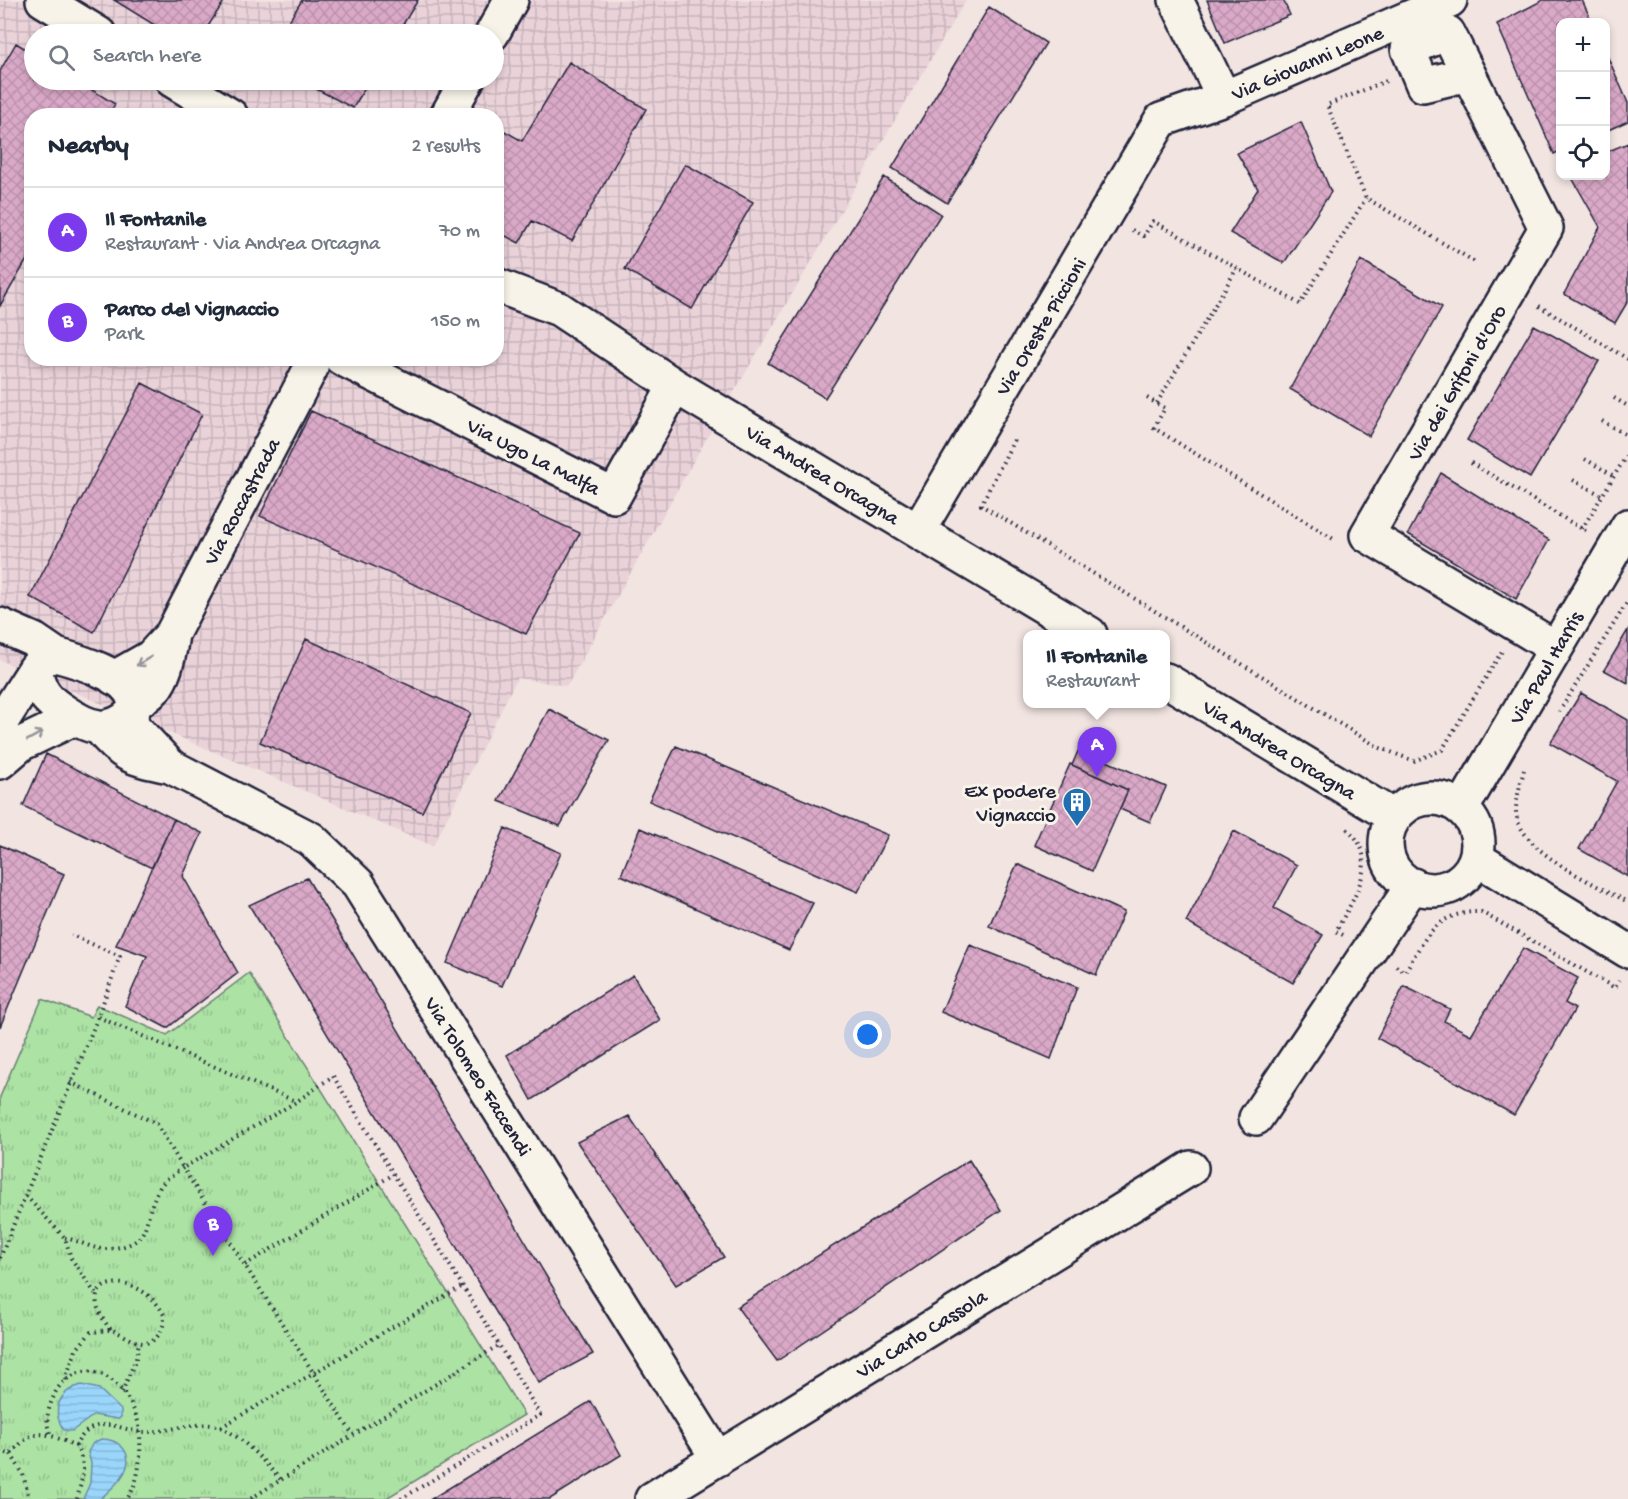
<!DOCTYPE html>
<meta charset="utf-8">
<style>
:root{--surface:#fff;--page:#f2f2f3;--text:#1f2937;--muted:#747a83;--line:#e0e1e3;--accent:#7c3aed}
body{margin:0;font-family:"Gochi Hand",sans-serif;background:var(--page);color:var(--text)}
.controls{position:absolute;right:18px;top:18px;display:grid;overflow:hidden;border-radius:12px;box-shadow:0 3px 9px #0003}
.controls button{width:54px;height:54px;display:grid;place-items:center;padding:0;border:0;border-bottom:2px solid var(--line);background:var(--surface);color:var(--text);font:30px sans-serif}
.you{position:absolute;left:868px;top:1035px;width:21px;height:21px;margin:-15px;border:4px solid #fff;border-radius:50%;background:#1a73e8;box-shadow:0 0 0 9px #1a73e833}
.badge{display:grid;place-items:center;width:39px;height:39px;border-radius:50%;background:var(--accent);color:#fff;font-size:20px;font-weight:700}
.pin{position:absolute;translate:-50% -50px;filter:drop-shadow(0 2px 3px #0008)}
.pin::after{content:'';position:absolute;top:32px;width:21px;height:18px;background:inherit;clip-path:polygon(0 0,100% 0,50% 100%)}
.popup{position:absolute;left:1023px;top:630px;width:147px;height:78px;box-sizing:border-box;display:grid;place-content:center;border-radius:12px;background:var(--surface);filter:drop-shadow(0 2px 4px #0005);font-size:20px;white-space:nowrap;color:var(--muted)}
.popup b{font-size:22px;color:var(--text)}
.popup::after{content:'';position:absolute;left:50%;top:100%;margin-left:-12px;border:12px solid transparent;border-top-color:var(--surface)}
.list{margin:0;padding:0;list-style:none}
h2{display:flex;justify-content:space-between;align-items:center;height:78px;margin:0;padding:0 24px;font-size:26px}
h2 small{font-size:20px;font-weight:400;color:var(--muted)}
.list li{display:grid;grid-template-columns:39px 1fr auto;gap:18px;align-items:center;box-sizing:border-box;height:90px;padding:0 24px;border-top:2px solid var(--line)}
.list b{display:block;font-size:22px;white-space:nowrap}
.list p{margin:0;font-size:20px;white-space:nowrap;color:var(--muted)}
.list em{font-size:20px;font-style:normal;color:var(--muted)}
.icon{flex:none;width:33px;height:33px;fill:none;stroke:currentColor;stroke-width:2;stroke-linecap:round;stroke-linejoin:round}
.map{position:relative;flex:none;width:1628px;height:1499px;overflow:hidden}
.search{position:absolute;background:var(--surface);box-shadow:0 3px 9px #0003;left:24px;top:24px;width:480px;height:66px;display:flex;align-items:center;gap:15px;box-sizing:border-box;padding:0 21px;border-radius:33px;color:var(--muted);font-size:22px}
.panel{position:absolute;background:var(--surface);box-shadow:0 3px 9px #0003;left:24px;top:108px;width:480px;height:258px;border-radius:24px}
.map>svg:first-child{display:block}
.industrial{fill:url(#industrial-grid);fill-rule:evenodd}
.park{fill:url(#park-tufts);stroke:#678270;stroke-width:1.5}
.water{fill:url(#water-rules);stroke:#6a8eae;stroke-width:1.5}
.building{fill:url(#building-cross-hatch);stroke:#22223b;stroke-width:1.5}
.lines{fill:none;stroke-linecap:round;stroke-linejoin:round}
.minor-casing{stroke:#22223b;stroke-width:38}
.path{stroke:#22223b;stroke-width:4;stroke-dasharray:1.5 4.5;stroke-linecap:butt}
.minor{stroke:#f7f3e8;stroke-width:33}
.oneway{stroke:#97959a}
.labels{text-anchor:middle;stroke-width:6;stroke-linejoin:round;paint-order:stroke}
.street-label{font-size:21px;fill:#22223b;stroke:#f7f3e8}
.poi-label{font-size:21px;fill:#22223b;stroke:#f7f3e8;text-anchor:end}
</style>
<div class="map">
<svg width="1628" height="1499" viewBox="0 0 1628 1499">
<defs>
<pattern id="industrial-grid" width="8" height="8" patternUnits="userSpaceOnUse" patternTransform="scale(1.5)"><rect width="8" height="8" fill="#ead2d9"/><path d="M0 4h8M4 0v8" fill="none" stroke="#c8b4bb"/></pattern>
<pattern id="park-tufts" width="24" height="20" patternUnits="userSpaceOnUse" patternTransform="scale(1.5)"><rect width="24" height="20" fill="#ace2a4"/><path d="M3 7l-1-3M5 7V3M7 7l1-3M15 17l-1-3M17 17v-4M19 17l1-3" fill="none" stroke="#94c28e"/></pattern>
<pattern id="water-rules" width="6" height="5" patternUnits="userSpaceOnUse" patternTransform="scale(1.5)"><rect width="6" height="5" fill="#9ad6fb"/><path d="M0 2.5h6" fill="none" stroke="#84b7d8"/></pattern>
<pattern id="building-cross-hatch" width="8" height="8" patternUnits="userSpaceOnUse" patternTransform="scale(1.5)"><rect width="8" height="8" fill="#daa9c7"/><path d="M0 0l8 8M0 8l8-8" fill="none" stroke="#bb91ac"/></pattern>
</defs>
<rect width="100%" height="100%" fill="#f1e4e1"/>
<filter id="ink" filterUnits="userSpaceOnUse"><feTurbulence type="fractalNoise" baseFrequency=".0167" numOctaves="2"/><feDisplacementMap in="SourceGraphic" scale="12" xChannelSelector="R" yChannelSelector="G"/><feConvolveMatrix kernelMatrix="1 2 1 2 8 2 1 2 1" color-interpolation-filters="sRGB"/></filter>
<g filter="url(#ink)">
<path class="industrial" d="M0,0H966L698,453L567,686L517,678L433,846L0,660ZM34,34H494V80H34ZM32,116H496V358H32Z"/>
<path class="park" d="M249,973L524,1415L385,1499H0V1097L42,999L91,1017L97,1005L167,1035Z"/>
<path class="water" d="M82,1385L99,1389L121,1410V1417L118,1419L94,1415L72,1431L64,1430C50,1410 60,1390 82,1385Z
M101,1439C109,1439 117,1441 123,1448C138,1467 114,1487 100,1499H83L90,1483L91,1463L88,1452L93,1443Z"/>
<path class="building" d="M114,0H225L203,34H169Z
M302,0H418L397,34H281Z
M1207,0H1283L1290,15L1225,43Z
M1543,0H1582L1592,22H1560V151L1554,154L1497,24Z
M989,7L1046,43L947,203L892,168Z
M16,43L34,54V80H76L115,104L108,116H32V251L0,306V71Z
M1606,53L1628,103V121L1606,131Z
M569,62L646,109L572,241L532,221L519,243L496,231V126L522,141Z
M299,80H370L353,108Z
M1301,122L1331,192L1284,263L1230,233L1258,189L1237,153Z
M1628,143V301L1615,323L1564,294L1600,227L1571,176H1606V152Z
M685,164L753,202L692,309L625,269Z
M884,177L941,214L825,398L768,363Z
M1361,260L1442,307L1369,436L1290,389Z
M1534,325L1599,361L1530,478L1467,440Z
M142,383L202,414L94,632L30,597Z
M311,411L580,533L526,634L260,516Z
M1441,473L1549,540L1516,599L1408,534Z
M1628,630V683L1604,670Z
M306,639L471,713L422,812L260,742Z
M1581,693L1628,720V877L1579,849L1617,781L1550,743Z
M549,709L609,740L560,826L499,801Z
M676,746L888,835L858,892L649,801Z
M1079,749L1166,787L1150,822L1120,809L1128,790L1072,765Z
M46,754L174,819L152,868L23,806Z
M1070,764L1128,790L1092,871L1034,845Z
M174,819L202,833L183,876L238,973L167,1028L125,1006L147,956L116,945Z
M505,828L561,853L502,986L447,963Z
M640,828L813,903L789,950L621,875Z
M1234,831L1297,865L1274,908L1323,935L1293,983L1186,922Z
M0,845L64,874L0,1027Z
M1017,864L1124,912L1096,975L989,926Z
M307,878L593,1354L539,1383L249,905Z
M970,945L1077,987L1051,1059L941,1012Z
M1523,948L1578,978L1565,1003L1575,1009L1514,1115L1377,1038L1404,986L1450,1009L1444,1021L1471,1035Z
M633,975L660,1020L532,1100L507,1055Z
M629,1116L724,1257L676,1285L577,1142Z
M969,1160L1001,1210L777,1361L737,1307Z
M591,1401L621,1455L550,1499H431Z"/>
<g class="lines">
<g class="minor-casing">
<path id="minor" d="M43,0L99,34
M1176,0L1224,98
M492,34L511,0
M1468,74L1423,85L1408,49L1448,33L1546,228L1367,535L1556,648
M172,80L231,116
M447,116L467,80
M496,285L559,309L675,386L1090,634
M341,358L614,496L675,386
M918,531L1161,120L1224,98L1450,0
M0,625L34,640L56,655
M172,634L311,368
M56,655C78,661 128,675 134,700C139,716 112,729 99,727C88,726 74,718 65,712C46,700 39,691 35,669L43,659Z
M114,678L151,657L172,634C169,659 162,695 135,701
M1166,680L1394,817
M0,724L35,669
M99,727C122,757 135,759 170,766L126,719
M0,762L21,744L75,718
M170,766L311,839L358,884L718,1459
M1386 844a46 46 0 1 1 92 0a46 46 0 1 1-92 0Z
M1462,808L1628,526
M1476,858L1628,951
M1256,1118L1413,885
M652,1499L1191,1168"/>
</g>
<path class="path" d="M1386,81L1327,105L1366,198L1477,263
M1132,230L1144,236L1153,221L1300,304L1366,198
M1539,306L1628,359
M1147,398L1165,408L1154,428L1335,540
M1614,398L1628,406
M1157,403L1237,268
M1602,421L1628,436
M1014,440L981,505L1378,747L1414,761L1442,750L1502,651
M1585,459L1614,476
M1471,463L1589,533
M1573,480L1603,496
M1582,529L1628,453
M1559,712L1628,601
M1524,770C1521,782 1516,798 1516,811C1518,852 1597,885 1628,902
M1343,935L1336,931C1352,901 1383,859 1347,829
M1396,966L1405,972C1425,938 1436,911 1481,912L1615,988L1619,981
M98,1017L295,1101
M70,1082L157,1124L183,1168L296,1102L333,1076L499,1345L250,1499
M26,1196L65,1238L71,1258L97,1296
M65,1238C78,1240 94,1250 106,1249C156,1245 140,1222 159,1189C164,1179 174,1174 183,1168L353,1435
M0,1258L98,1017L120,956L71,935
M245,1265L394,1174
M65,1380L76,1350L91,1332C97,1332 104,1330 110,1330C125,1332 141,1353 157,1337C163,1330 164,1324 164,1315C141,1268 65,1274 111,1330
M122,1392L136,1359L139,1342
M221,1427L463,1286
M50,1433C45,1422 48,1409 53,1398C57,1387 64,1380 74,1375C107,1359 138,1403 140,1433C141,1455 140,1481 127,1499
M0,1452L11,1454C35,1425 46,1433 76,1446
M11,1454L23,1474L29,1499
M77,1499C82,1477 88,1468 76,1446C81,1434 90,1426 104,1425C116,1424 131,1432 144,1432C166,1433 203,1418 222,1428C245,1439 264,1462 281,1480
M401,1499L540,1415L499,1345"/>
<use href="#minor" class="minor"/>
</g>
<defs><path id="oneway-shaft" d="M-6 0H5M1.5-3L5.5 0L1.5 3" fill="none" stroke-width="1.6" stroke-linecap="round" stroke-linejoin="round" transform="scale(1.5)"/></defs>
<g class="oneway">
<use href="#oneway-shaft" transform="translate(144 661) rotate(149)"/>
<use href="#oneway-shaft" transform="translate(35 736) rotate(-29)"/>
</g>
</g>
<defs>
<g id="building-pin" transform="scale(1.5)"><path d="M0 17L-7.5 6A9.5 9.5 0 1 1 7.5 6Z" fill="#1f6fb2" stroke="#f7f3e8"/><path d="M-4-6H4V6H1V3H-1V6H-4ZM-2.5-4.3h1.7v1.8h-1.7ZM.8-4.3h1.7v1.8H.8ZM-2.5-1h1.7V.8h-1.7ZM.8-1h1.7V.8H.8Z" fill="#fff"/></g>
</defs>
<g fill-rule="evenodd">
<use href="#building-pin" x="1077" y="802"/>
</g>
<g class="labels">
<g class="street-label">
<text transform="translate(1307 62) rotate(-23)" y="7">Via Giovanni Leone</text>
<text transform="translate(1040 326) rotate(-59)" y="7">Via Oreste Piccioni</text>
<text transform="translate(1456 382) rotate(-60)" y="7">Via dei Grifoni d'Oro</text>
<text transform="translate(534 456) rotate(27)" y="7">Via Ugo La Malfa</text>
<text transform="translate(823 474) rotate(31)" y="7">Via Andrea Orcagna</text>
<text transform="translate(241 501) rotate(-62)" y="7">Via Roccastrada</text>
<text transform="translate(1545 667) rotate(-60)" y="7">Via Paul Harris</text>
<text transform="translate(1280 749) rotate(31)" y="7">Via Andrea Orcagna</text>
<text transform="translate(479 1076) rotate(58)" y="7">Via Tolomeo Faccendi</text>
<text transform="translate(921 1333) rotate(-32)" y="7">Via Carlo Cassola</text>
</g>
<g class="poi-label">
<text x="1056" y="797">Ex podere<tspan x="1056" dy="24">Vignaccio</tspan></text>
</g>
</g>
</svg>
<div class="controls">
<button>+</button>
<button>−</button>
<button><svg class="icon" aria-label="locate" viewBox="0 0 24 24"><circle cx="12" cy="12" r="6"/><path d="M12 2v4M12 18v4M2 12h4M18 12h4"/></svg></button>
</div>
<div class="you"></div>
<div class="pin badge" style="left:1097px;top:777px">A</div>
<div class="popup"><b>Il Fontanile</b>Restaurant</div>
<div class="pin badge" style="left:213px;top:1256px">B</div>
<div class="search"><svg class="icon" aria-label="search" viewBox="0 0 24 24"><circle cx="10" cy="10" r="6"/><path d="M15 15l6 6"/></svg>Search here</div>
<section class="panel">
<h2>Nearby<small>2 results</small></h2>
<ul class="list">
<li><span class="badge">A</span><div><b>Il Fontanile</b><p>Restaurant · Via Andrea Orcagna</p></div><em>70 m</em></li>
<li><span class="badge">B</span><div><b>Parco del Vignaccio</b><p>Park</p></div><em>150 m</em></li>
</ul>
</section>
</div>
